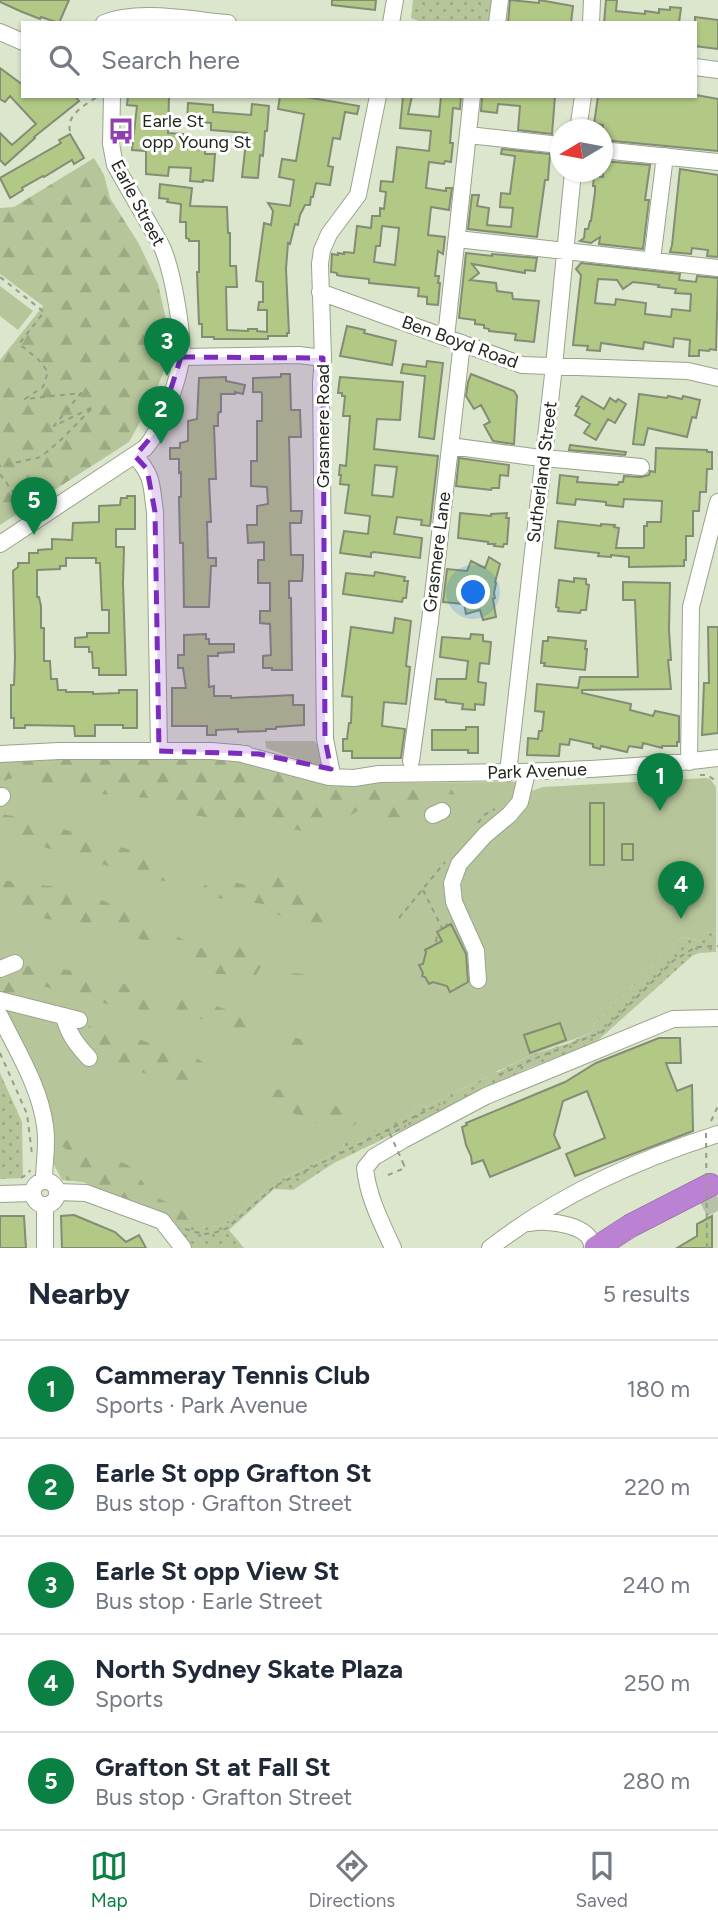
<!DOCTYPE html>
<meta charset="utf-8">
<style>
:root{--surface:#fff;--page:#f2f2f3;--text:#1f2937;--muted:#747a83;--line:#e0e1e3;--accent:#0b8043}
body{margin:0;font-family:Figtree,sans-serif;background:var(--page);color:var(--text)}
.compass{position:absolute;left:550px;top:119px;width:63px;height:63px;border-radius:50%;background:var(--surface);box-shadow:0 2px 5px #0004;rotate:260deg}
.you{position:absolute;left:474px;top:593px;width:24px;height:24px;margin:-18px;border:5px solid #fff;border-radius:50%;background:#1a73e8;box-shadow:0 0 0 10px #1a73e833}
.badge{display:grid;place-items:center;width:46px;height:46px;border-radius:50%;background:var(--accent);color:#fff;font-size:23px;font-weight:700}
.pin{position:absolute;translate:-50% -58px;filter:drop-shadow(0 2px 4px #0008)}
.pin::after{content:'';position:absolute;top:37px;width:24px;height:21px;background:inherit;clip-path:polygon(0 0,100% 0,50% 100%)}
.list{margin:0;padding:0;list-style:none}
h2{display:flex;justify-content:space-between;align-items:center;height:91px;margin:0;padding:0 28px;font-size:30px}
h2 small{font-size:23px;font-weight:400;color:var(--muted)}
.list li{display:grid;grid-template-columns:46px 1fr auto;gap:21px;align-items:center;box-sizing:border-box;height:98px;padding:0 28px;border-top:2px solid var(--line)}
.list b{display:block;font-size:26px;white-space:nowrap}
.list p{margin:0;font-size:23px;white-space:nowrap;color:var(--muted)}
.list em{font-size:23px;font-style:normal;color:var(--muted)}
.icon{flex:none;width:38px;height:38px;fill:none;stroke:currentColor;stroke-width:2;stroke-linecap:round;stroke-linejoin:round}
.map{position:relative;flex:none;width:718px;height:1248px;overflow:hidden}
.search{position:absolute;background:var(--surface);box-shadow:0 2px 5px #0004;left:21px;right:21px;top:21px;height:77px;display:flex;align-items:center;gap:18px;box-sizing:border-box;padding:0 24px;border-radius:0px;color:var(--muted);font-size:26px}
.sheet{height:581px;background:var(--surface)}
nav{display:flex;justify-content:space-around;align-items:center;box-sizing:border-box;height:98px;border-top:2px solid var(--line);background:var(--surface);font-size:19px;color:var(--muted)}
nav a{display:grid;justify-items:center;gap:4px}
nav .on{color:var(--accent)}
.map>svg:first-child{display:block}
.green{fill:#b6c69a}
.forest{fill:url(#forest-firs)}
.park{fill:url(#park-dots)}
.building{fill:#b1c985;stroke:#838c75;stroke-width:2;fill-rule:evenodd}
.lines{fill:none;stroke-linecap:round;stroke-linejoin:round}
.highway-tunnel{stroke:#b7c0a9;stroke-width:23;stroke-dasharray:23 11;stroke-linecap:butt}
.minor-casing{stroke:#9aa38b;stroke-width:18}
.highway-casing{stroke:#856294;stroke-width:24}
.path{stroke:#959d89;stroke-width:2;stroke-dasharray:5 5;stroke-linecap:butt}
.minor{stroke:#fff;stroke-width:16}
.highway{stroke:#bb82d4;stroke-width:23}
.path-bridge{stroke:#959d89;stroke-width:2;stroke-dasharray:5 5;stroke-linecap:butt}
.marked{fill:#7b2cbf;fill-opacity:0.2;stroke:#7b2cbf;stroke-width:5;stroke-dasharray:14 9;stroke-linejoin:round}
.labels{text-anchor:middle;stroke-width:6;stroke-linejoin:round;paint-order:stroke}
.poi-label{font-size:18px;fill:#22261c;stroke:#fff;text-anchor:start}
.street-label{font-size:18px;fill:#22261c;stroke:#fff}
</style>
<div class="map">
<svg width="718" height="1248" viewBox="0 0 718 1248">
<defs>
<pattern id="forest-firs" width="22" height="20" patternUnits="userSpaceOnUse" patternTransform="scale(1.75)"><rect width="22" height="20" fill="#b6c69a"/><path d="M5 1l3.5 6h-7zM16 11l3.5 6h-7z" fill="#9caa84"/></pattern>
<pattern id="park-dots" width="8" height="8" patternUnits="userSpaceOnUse" patternTransform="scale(1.75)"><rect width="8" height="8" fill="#b6c69a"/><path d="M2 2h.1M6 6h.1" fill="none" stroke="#9caa84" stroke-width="1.8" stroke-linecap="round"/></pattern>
</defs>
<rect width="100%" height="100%" fill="#dce6cc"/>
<path class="green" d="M0,286L33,311L18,330L0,316Z
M265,741H314L321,748L324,765L311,764L266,748Z
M0,758L266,769L350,783L515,782L528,792L543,787L706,778L710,779L716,787V934L706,932L703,941L682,937L594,1024L592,1032C572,1041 550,1047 529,1056C515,1062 503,1071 488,1073L487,1077L425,1107L420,1105L416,1107L412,1114L370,1134L369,1138L356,1143H344L342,1150L278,1181L265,1190L222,1226L195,1228L162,1216L83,1182L62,1180L54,1165L52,1127L44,1092L0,1005Z"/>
<path class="forest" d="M94,158L104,175L110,198L139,244L158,284L170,337L164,371L151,402L129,442L0,525V360L43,306L0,274V208L14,207Z
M0,758H219L350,783H481L474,795L439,794L404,810L387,844L377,817L365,807L335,824L304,831L186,814L160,799L79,792L12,778L0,782Z
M0,814C59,822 115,852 174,858L178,884L145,877L0,834Z
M279,873L316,891L326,917V933L296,927L263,904L217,898L203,887L213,877L255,887Z
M0,880L81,890L201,948L239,944L266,957L256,975L216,974L170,949L109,929L47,919L0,903Z
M37,965L92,974L144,990L177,995L219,1007L270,1025L253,1034L213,1021L111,1005L63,993L46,987L4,995L0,986L2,972L15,967Z
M286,973L308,974L311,990L280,986Z
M88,1026L107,1029L196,1058L212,1067L194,1085L157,1078L93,1054L87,1038Z
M285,1034L321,1046L297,1060L267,1044Z
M262,1085L331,1104L364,1118L342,1134L274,1105L251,1097Z
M55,1130L81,1147L100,1151L133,1168L152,1195L180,1209L226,1248L162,1216L83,1182L66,1180L69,1151L53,1140Z"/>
<path class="park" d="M413,0H493L492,23L421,22L411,18Z
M706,932L716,934V952L699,953L692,956L594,1044L529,1068L334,1163L293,1190L274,1189L229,1230L244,1248H190L162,1216L195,1228L222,1226L265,1190V1184L268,1181H278L342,1150L344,1143L349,1140L356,1143L368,1138L369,1134L412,1114L416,1107L420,1105L425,1107L487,1077L488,1073L493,1070L498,1072L531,1055L569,1043L592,1032L594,1024L682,937L702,941Z
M0,1073L22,1122L23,1178L0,1179Z"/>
<path class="building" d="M0,0H69L59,23L41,17L40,19L20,11L0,2Z
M332,0H376L375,10L332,5Z
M510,0L539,3V0L573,6L571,23H508Z
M606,0H617L616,11L645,14V11L659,13V9L670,10V7L681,8L679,23H604Z
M695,17L718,20V49L695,46Z
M0,68L23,85V96H75L79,101L34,137L35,138L5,165L0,160V133L12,145L36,124L10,96L5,102L0,99Z
M696,95L718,99V151L603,140V125L594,124L598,96Z
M128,96H169L168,133L183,134L182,148L205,150V154H215L213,181L203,180V182L190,181L191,168L169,167L168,176L146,174V151L132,150L137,106L127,105Z
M280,96H300L359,106L357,114L345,112L340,139L333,138L328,166L333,167L330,185L316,183L313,197H311L310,205H305L300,215L298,225L295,224L290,244L288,243L286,269L289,333H287V336H268V339H214V337H202V324H199L197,272H199V241H189V239L186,238V222H180L181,204L167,202L168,199L159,198L160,184L192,188L190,206L227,207L228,233H230V266H236L237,287H226L227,330L248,331V329H257V331L267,332V310H258L259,302H263V282L256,281L264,223L271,225L273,211L268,203L290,206L294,180L279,177L282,159L296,161L304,114L278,109Z
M403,96H412L408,114L439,117L441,96H461L460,109L453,108L450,143H453L451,162L445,161L444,164L429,162L426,188L446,191V188H452L449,210L431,207L428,235L445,237L443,254L438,251L435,276H439L438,283H440L438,305L427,304V297L418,296L419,288L369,283V279L341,276L337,275V273L331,272L332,254L338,255V253L344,254V252L354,253L357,226L371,228L372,216H380V208L384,209L386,192L380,191L381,181L393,182L397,147L429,151L431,131L400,128ZM382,226L399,228L395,265L374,262L376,246H380Z
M482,96H555L552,134L518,130L520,106L498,104L497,113L481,111Z
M188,103L213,105V112L251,115L252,104L269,106L267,131H265L263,156L260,155L258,178L242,177L247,133L211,130V123L187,121Z
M70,134L84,158L74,164L72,160L44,177L43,176L22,188L23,190L10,198L0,178L61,143L59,140Z
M502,149L550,154L548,180H545L537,237L468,229L472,195H479L477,206L489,208L487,225L511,227L513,208L500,207L501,193L510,194L515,156L501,154Z
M603,161L650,165L645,200H649L643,249L599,244L600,237L591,243L580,241L584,238L585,229H588L590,221H591L595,192V186H593L594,176L603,177Z
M680,169L718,175V257L707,256L708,250L692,248L691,254L670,252L672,245Z
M466,253L492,256V254L537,258L535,271L525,270V273L472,264L479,273L470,280L496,283L497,291L512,293L513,299L539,301L534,342L515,340L516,334L489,331V329L484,328V325L475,324V320L459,318Z
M581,263L680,274L679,280L696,282L697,276L718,278L716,350L710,349L709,351L699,350V356H689L690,340L674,338L673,347L644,342L643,349L601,343L600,351L587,350L588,346L573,345L581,275L576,269ZM598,279L617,280L623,289L633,282L659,285L658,287L676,289L675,293L691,294L690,311L672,309L671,317L645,314L646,303L616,299L615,305L595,303Z
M347,326L365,330L364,333L396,341L392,365L340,356Z
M427,361L443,363L434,439L419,437L425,376L401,373L403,364L426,367Z
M281,374H290L291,410H300L301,437H289L291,511H302L301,523H290L291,555H303V566L302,581H289V598H291L292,670H272V668H263V656L271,655L270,624L260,623V611H270V583H258V560H264V542L248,543L247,525H257V506L268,504L267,487L251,486V461H257V421H262V394L261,392H253V378L281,377Z
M471,374L514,391L517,396L514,444L493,441L484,425L490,422L481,405L474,409L466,396L468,382Z
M226,377V381L245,385L243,394L235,392V394H221V412H219L218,415V426H214L216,479H209L211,522H207L208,558H216V566H211L209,607H184L183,543H180L179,497H181V472L179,473V459H170V448H180V443L188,441V421L197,419L199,378Z
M340,377L403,382L400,420L377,419L374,449L438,456L430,526L421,525L422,520L397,517L394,534L422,538L420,558L374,552L371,553V557L340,553L344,531L368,534L370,516L345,513L349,485L340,484L341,475H339L340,465L346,466L350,416H343L345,396H342V393H338ZM375,465L397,467L393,497L372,495Z
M639,394L667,398L668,396L682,399L683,396L700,400L696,418L692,417L687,437L648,428L644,445L633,444Z
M582,396L604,409L610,398L616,402L618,399L626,404L615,423L608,419L596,440L584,433L590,424L575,415L579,407L576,406Z
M570,445L626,452L625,455L569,450Z
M656,448L707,450V452H712V469H707L706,492H700L699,511H693V536H686V560H684V566L629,567V557L611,555V557L598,556L599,553L555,548L558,521L601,526V524L615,525L614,527L619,528L616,548H644V526H647V522H661L662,501L624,499L623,507L606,505V502L576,499L575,505L557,503L560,475L578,477L577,482L618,485L619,482H623L624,476L641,477L649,475L650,471L655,472Z
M459,458L509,465L508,476L500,475L499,488H492L491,490L456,486Z
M127,496H135V529H116V547H124L123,584L126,675H99V668H93L92,652H89V647H75V638L87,637V633H109V610H102L100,563H96V558H66V566H60V569L37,570V597H39L41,606V628H44V661H50L51,679H57L58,690H66V692H93V694L119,693V690H137V728H123V725H95V736H75L74,726L25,725V728H14V718H11V685H14L15,658L13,571L18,567V563H29V553H38V550L52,549V539L72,540L73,523L99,522V506L120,505L121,498H127Z
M460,513L491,516V514L507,513L506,518H509L507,544H504L503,547L494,546L495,544H488V542L458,538Z
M489,557L500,564L495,582L496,583L494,593L495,598L493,599L496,617L483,620L480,610L466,614L464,604L443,602L447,569L467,571L471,561L485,568Z
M375,572L405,577L404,581H408L406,598H403L402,602L343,594L346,573L374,576Z
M574,578L586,579V584L589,585L586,610H581L580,613L558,611L559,608L556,607L559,580L574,582Z
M623,582L670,583L669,630L671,660H668L671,689L582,690V693L631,704L630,710L653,716L655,711L679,716V742H677V746H662V748L643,743L642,748L629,746L627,752L601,746L600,749L593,747V744L570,739L569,745L560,744L559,756L527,755L528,738L538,739L539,731H542L544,712L535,711L537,684L578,688L580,677H638L635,600H623Z
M395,618L411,621L406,666L410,667L406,704L384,702L382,726L405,729L401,758H352V751H343V739H347L349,723H351L352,697L342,696L351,627L393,633Z
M708,627H718V733L702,735L704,683H709Z
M206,634V639H209V644H234V652L218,653V656H208L209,687L214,686V696H231V698L293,695V705H304V725L276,727V729H266V731L238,732V729L216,730V735H207V726H172V688H186L183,668H178V655H184V635Z
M471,634L483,635V641L491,642L489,664L480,663L479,672L478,682L486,683L484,705L475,704V710L462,709L463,704L446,702V700L435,699L437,679H466L468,661L440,657L442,637L470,639Z
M548,637L586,641L585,649H587L585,670L544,666L545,663H541L543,641H548Z
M466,727H478V753H468V750H432V730H466Z
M590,803H604V865H590Z
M622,844H633V860H622Z
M451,924L466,954L468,982L450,992L447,986L433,982L429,984L425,977L422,976L423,973L419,965L423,964L426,952L425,950L442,941L437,932Z
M560,1023L566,1040L530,1053L524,1035Z
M659,1038H680L681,1063H666L677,1091L692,1085L693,1131L575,1176L566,1154L605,1138L587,1091L563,1101L554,1135L560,1148L490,1177L483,1160L472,1164L471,1156L466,1145L462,1127L467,1125L466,1123L565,1082L596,1063Z
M74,1215L115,1232L126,1242L139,1235L146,1248H62L61,1216Z
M0,1216H24L26,1248H0Z
M712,1216V1248H677L697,1236V1224Z"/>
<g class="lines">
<path class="highway-tunnel" d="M702,1206L718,1198"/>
<g class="minor-casing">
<path id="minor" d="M104,23C138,9 191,20 228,23
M391,23L395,0
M497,23L500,0
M591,23L592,0
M0,32L23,42
M695,67L718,70
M578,130L583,96
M468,135L560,145
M602,150L718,162
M457,239L718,268
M652,260L665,156
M320,292L522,365L688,371L718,378
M446,337L472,96
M181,357L299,355L323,358
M450,446L533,457L641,467
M135,456C154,477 151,485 155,512L159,751
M0,544L145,448C160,432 179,379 181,358C184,334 172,267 161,245L115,165L111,144L112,96
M238,753L329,777L354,778L379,774C493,773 606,772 718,758
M0,754L59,751H212L246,754
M411,761L430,621L462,343
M689,762L691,607L718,502
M331,769L325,739L321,383L323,358L320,264L322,250L329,234L358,195L378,96
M508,773L554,366L573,172
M0,798L2,796
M433,815L442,811
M0,969L15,963
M478,980L476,951L454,902L452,883L459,864L485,835L509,815L520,802L527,772
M0,1000L79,1020
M0,1016C17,1051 40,1087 45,1126C48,1144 44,1163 44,1181
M64,1016C68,1034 77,1045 89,1058
M33 1193a12 12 0 1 1 24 0a12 12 0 1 1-24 0Z
M57,1192L86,1193L162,1221L183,1248
M0,1194L33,1193
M530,1223C547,1219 594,1225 592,1248
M45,1248V1205
M393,1248C381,1222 368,1197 365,1168L374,1157L403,1140L486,1096L673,1019L718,1018
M490,1248C558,1195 636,1160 718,1134"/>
</g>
<g class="highway-casing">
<path id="highway" d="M596,1248L630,1226L710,1185"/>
</g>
<path class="path" d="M70,131C66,114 86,105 98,96
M0,277L44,312L19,344L38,359L48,372L43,387L25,399L81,393L54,426L93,407L63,438L41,457L0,466
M0,474L26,510
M700,775H707L718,782
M478,823L484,815L495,809
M423,890L442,928
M399,918L445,862
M436,942C437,931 440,929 448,924
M0,1053L27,1114L32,1154
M499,1075L534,1059L602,1032L673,961L696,947L718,946
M711,1121L718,1106
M388,1175L405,1168L404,1165
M21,1178L29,1173L30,1170
M185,1229L203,1234L214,1233L227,1228L275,1186L440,1104"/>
<use href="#minor" class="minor"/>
<use href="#highway" class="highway"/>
<path class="path-bridge" d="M706,1133L707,1248
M404,1165L390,1134L406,1126"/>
</g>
<path class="marked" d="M181,357L323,358L325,739L331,769L259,754L159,751L155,512L147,469L135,456L158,429Z"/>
<defs>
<g id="bus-bare" transform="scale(2.1)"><path d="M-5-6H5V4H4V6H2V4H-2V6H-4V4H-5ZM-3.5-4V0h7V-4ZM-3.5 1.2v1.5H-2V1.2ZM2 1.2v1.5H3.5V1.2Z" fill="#8f3faf" stroke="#fff" stroke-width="2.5" paint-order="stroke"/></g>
</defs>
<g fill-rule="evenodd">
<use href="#bus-bare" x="121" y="131"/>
</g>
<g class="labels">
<g class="poi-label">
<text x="142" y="127">Earle St<tspan x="142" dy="21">opp Young St</tspan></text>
</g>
<g class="street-label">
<text transform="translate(138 203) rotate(62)" y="6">Earle Street</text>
<text transform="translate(460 342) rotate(20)" y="6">Ben Boyd Road</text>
<text transform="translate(323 426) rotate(-90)" y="6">Grasmere Road</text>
<text transform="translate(542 472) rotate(-83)" y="6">Sutherland Street</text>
<text transform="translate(437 552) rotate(-83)" y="6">Grasmere Lane</text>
<text transform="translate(537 771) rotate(-2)" y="6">Park Avenue</text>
</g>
</g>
</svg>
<svg class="compass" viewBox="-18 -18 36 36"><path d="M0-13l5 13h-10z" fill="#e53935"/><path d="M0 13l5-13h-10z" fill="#747a83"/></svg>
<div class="you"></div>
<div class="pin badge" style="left:660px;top:811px">1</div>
<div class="pin badge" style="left:161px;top:444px">2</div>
<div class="pin badge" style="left:167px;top:376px">3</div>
<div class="pin badge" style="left:681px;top:919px">4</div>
<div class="pin badge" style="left:34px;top:535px">5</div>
<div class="search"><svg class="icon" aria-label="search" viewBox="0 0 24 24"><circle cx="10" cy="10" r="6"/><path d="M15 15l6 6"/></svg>Search here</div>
</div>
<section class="sheet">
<h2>Nearby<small>5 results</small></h2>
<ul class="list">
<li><span class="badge">1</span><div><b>Cammeray Tennis Club</b><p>Sports · Park Avenue</p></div><em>180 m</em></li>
<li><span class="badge">2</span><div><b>Earle St opp Grafton St</b><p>Bus stop · Grafton Street</p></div><em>220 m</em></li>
<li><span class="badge">3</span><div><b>Earle St opp View St</b><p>Bus stop · Earle Street</p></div><em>240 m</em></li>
<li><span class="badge">4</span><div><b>North Sydney Skate Plaza</b><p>Sports</p></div><em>250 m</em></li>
<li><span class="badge">5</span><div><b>Grafton St at Fall St</b><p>Bus stop · Grafton Street</p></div><em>280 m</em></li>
</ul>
</section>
<nav>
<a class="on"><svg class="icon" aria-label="map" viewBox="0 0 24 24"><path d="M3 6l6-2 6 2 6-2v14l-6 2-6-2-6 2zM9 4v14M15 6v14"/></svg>Map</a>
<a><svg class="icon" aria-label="directions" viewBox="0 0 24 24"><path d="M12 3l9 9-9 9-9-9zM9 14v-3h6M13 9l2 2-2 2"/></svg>Directions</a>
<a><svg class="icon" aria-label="saved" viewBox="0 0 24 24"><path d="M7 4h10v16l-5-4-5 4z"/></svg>Saved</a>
</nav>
